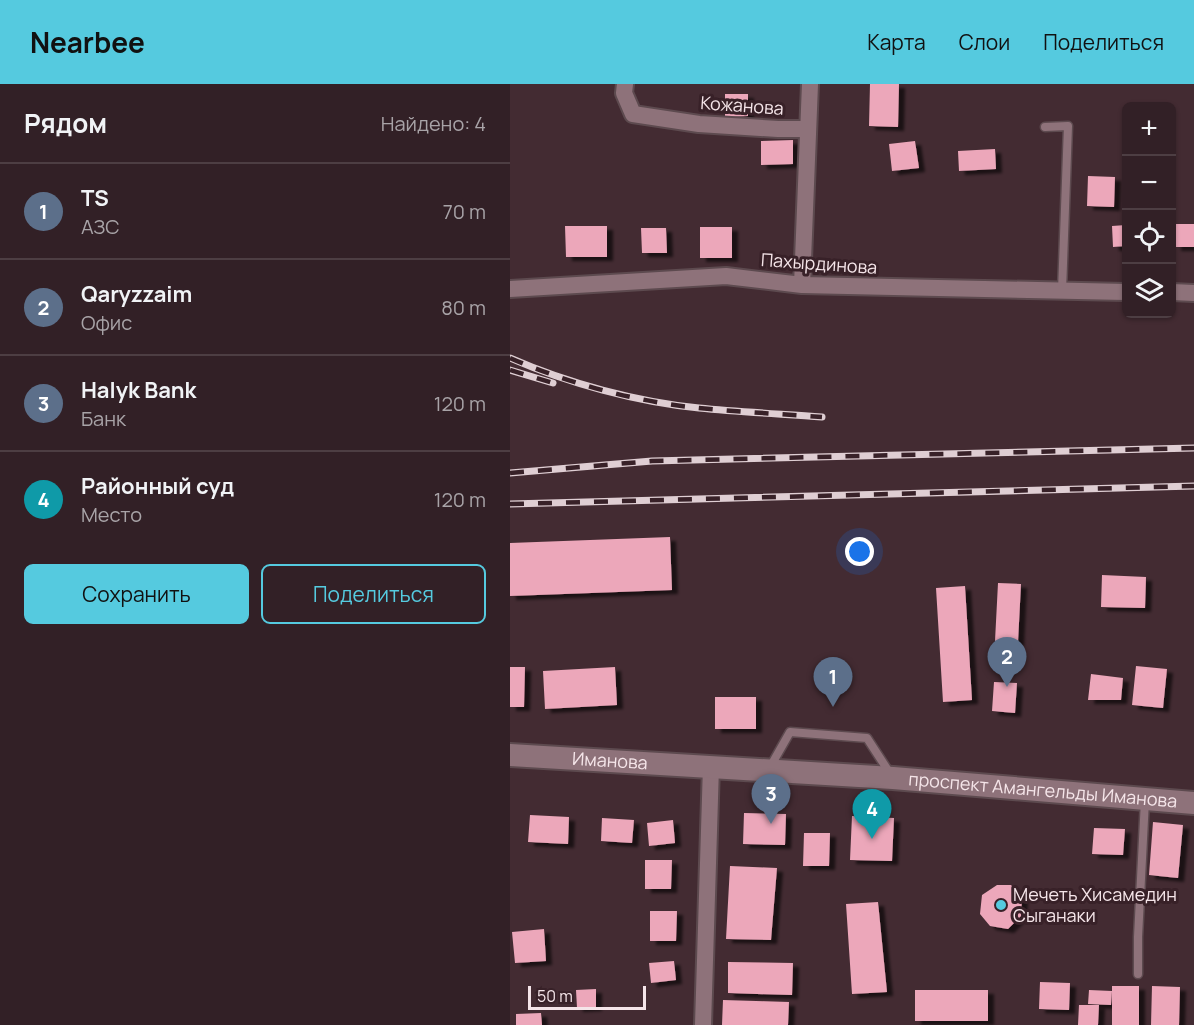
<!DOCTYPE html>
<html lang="ru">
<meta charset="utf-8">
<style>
:root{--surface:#322026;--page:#3a282e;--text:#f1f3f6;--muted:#a8a3a7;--line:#4d3e43;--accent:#55cadf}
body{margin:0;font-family:Manrope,sans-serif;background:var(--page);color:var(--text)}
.controls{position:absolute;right:18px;top:18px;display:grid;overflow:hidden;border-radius:9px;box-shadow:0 2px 4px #0004}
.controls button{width:54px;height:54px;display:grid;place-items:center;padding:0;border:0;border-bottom:2px solid var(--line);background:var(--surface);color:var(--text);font:30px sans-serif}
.scale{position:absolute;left:18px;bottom:15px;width:118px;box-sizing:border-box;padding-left:6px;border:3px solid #f5e5e9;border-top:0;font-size:16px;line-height:21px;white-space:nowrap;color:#f5e5e9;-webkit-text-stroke:4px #382128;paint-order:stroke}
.you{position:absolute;left:350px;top:468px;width:21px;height:21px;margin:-15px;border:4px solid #fff;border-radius:50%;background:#1a73e8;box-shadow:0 0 0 9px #1a73e833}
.badge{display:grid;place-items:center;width:39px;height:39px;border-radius:50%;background:var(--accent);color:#fff;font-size:20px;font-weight:700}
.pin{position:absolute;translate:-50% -50px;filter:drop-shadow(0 2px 3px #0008)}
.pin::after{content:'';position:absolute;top:32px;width:21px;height:18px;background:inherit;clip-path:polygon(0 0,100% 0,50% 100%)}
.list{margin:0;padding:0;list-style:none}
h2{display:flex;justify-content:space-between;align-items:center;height:78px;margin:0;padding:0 24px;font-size:26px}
h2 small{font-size:20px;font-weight:400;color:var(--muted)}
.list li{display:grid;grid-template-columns:39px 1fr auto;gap:18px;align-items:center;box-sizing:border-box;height:96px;padding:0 24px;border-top:2px solid var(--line)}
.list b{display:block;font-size:22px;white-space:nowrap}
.list p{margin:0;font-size:20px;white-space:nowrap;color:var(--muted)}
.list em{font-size:20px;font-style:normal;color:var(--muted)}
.actions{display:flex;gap:12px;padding:18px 24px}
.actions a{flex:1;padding:14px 0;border:2px solid var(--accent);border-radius:9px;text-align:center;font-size:21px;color:var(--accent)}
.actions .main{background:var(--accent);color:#111}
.icon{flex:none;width:33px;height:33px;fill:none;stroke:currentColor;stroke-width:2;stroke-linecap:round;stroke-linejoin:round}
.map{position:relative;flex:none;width:684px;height:941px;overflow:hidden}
header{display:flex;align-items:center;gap:36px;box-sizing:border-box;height:84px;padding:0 30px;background:var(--accent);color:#111}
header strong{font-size:28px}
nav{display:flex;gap:33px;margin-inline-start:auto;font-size:21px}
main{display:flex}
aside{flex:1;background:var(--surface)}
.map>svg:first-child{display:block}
.building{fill:#eca7ba;filter:url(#shadow)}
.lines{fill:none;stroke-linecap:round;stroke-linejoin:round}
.lane-casing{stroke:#5d4a4f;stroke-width:11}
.street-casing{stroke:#5d4a4f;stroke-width:20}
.secondary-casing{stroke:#5d4a4f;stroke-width:26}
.lane{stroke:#8e727a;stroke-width:8}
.street{stroke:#8e727a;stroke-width:16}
.secondary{stroke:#8e727a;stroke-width:22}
.rail-casing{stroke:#dfced3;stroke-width:7}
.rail{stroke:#382128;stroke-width:4.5;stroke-dasharray:14;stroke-linecap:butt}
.poi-dot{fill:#55cadf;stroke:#382128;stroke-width:2}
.labels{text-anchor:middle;stroke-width:6;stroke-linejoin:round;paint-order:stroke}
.street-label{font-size:18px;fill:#f5e5e9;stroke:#382128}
.poi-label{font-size:18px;fill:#f5e5e9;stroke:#382128;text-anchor:start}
</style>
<header>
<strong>Nearbee</strong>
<nav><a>Карта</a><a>Слои</a><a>Поделиться</a></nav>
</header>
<main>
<aside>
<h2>Рядом<small>Найдено: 4</small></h2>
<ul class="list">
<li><span class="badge" style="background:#5c6f8a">1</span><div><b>TS</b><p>АЗС</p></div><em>70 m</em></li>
<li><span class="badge" style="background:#5c6f8a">2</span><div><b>Qaryzzaim</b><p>Офис</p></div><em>80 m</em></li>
<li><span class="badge" style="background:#5c6f8a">3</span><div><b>Halyk Bank</b><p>Банк</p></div><em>120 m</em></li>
<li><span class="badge" style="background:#0f9aa8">4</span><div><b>Районный суд</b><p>Место</p></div><em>120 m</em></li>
</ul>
<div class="actions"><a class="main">Сохранить</a><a>Поделиться</a></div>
</aside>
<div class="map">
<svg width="684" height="941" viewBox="0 0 684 941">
<defs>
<filter id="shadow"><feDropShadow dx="6" dy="4" stdDeviation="1.5" flood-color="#0009"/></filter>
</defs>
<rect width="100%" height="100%" fill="#432b32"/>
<path class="building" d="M360,0H389L388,43L359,42Z
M215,10H238V32L215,33Z
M283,56V80L251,81V57Z
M405,57L409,84L382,87L379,60Z
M485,65L486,85L449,87L448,67Z
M578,92L605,93L604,123L577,122Z
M666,140H684V163H665Z
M616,141V162L603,163L602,142Z
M55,142H97V173H56Z
M190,143H222V174H190Z
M131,144H156L157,169H132Z
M160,453L162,506L0,512V459Z
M592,491L636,493L635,524L591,523Z
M488,499L511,500L508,558L485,557Z
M455,502L462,616L433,618L426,504Z
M626,582L657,585L653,624L622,621Z
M0,583H15L14,623H0Z
M105,583L107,621L35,625L33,587Z
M581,590L613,594L611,616H578Z
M484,598L507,599L505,629L482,627Z
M205,613H246V645H205Z
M234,729L276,730L275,761L233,760Z
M20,731L59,733L58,760L18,758Z
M342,732L384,734L382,777L340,776Z
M92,734L124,736L122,759L91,757Z
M163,736L165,759L139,762L137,739Z
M643,738L673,741L668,794L639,791Z
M584,744L615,745L613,771L582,770Z
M294,749H320L319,782H293Z
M135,776H162L161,805H135Z
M220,782L267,784L261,856L216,855Z
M487,801H501L512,813L511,832L498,845L480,842L470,830L472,811Z
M368,818L377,908L342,910L336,820Z
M140,827H167L166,857H140Z
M34,845L36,877L5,879L2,848Z
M164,877L166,896L141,899L139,879Z
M218,878L283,879L282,911L218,909Z
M530,898L560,899L559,926L529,925Z
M602,902H629V941H602Z
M642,902L670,903L669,941H641Z
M86,905V923L67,924L66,906Z
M405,906H478V937H405Z
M579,906L602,907L601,921L578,920Z
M213,916L279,918L278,941H212Z
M569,921H589L588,941H568Z
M31,929L32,941H6V930Z"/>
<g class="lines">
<g class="lane-casing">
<path id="lane" d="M535,43L558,42L552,207
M259,685L280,648L357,654L381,691
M628,890V853L635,716"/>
</g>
<g class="street-casing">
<path id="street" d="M115,0L114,9L123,30L189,40L268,45H298
M292,201L300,0
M0,205L216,192L292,201L616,208
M662,208L684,209
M193,941L201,682"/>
</g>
<g class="secondary-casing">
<g id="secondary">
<path id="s1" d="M0,671L383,694L684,719"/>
</g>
</g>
<use href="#lane" class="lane"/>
<use href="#street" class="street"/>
<use href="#secondary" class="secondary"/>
<g class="rail-casing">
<path id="rail" d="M0,274C57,299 127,318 189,324C230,328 271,330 312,333
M0,286L43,299
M0,389L142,377L684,364
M0,420L684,402"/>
</g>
<use href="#rail" class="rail"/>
</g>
<circle class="poi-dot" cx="491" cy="821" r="6"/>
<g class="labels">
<g class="street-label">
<text transform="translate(232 22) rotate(4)" y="6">Кожанова</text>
<text transform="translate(309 180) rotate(4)" y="6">Пахырдинова</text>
<text dy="6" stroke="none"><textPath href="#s1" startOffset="100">Иманова</textPath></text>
<text dy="6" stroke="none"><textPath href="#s1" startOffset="534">проспект Амангельды Иманова</textPath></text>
</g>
<g class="poi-label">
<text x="503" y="817">Мечеть Хисамедин<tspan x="503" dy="21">Сыганаки</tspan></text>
</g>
</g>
</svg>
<div class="controls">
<button>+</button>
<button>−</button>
<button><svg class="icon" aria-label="locate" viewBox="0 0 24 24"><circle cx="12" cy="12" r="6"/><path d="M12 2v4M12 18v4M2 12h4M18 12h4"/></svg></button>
<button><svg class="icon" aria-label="layers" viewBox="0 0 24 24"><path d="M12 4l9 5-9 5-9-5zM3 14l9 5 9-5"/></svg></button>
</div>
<div class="scale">50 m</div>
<div class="you"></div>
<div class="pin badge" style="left:323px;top:623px;background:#5c6f8a">1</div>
<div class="pin badge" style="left:497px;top:603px;background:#5c6f8a">2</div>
<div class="pin badge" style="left:261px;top:740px;background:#5c6f8a">3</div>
<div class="pin badge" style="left:362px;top:755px;background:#0f9aa8">4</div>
</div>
</main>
